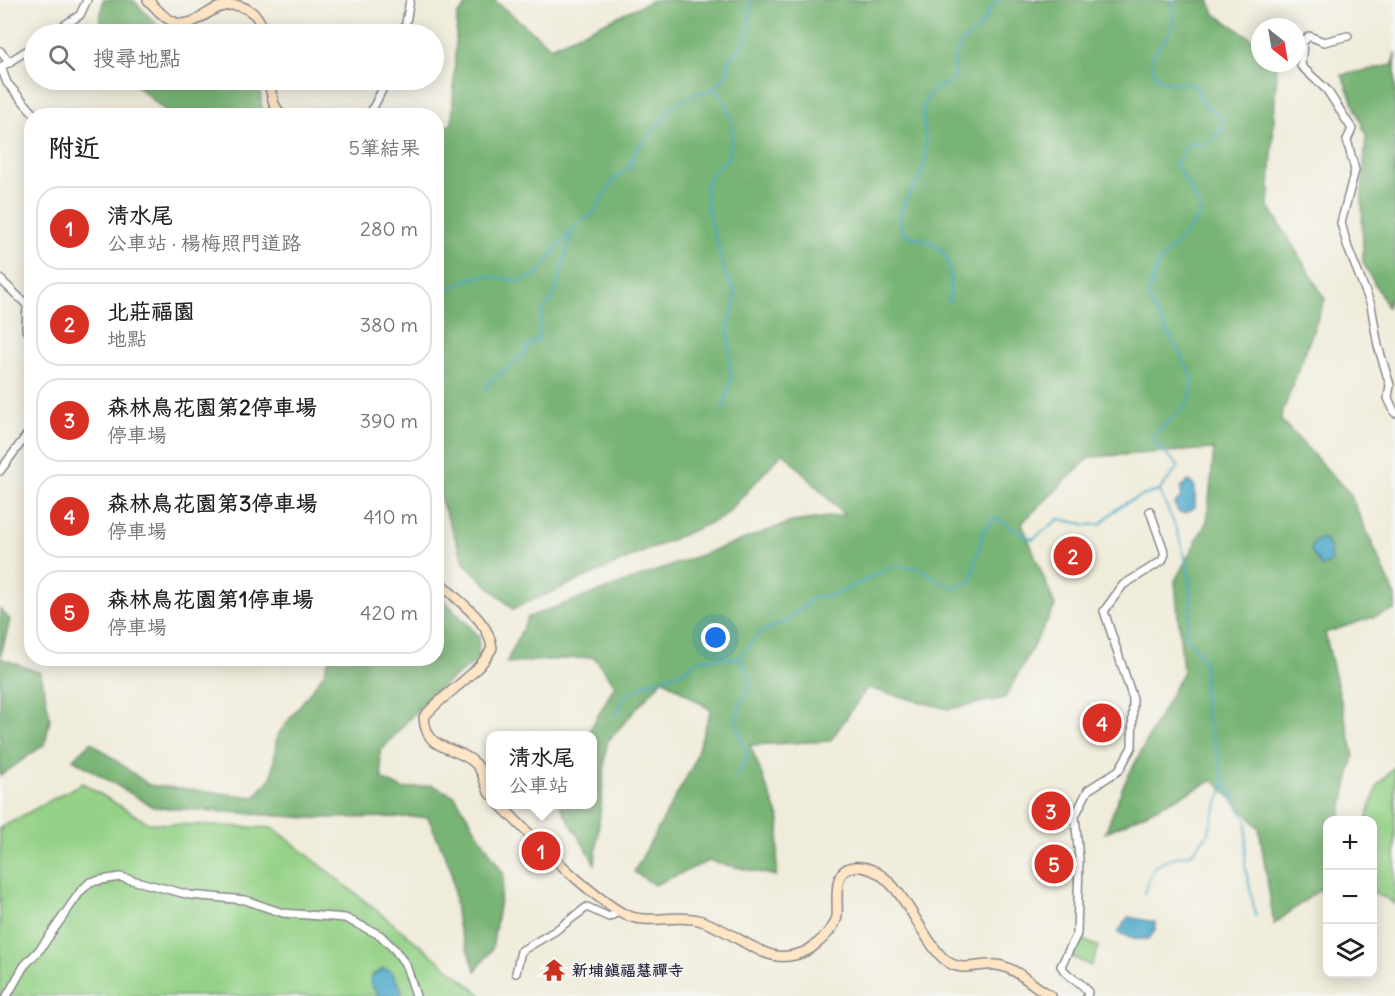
<!DOCTYPE html>
<html lang="zh-TW">
<meta charset="utf-8">
<style>
:root{--surface:#fff;--page:#f2f2f2;--text:#202124;--muted:#757577;--line:#e0e0e0;--accent:#d93025}
body{margin:0;font-family:Delius,"LXGW WenKai TC",sans-serif;background:var(--page);color:var(--text)}
.controls{position:absolute;right:18px;bottom:18px;display:grid;overflow:hidden;border-radius:12px;box-shadow:0 3px 15px #0003}
.controls button{width:54px;height:54px;display:grid;place-items:center;padding:0;border:0;border-bottom:2px solid var(--line);background:var(--surface);color:var(--text);font:30px sans-serif}
.compass{position:absolute;left:1251px;top:18px;width:54px;height:54px;border-radius:50%;background:var(--surface);box-shadow:0 3px 15px #0003;rotate:149deg}
.you{position:absolute;left:716px;top:638px;width:21px;height:21px;margin:-15px;border:4px solid #fff;border-radius:50%;background:#1a73e8;box-shadow:0 0 0 9px #1a73e833}
.badge{display:grid;place-items:center;width:39px;height:39px;border-radius:50%;background:var(--accent);color:#fff;font-size:20px;font-weight:700}
.pin{position:absolute;translate:-50% -50%;border:3px solid #fff;box-shadow:0 2px 6px #0006}
.popup{position:absolute;left:486px;top:731px;width:111px;height:78px;box-sizing:border-box;display:grid;place-content:center;border-radius:12px;background:var(--surface);filter:drop-shadow(0 2px 4px #0005);font-size:20px;white-space:nowrap;color:var(--muted)}
.popup b{font-size:22px;color:var(--text)}
.popup::after{content:'';position:absolute;left:50%;top:100%;margin-left:-12px;border:12px solid transparent;border-top-color:var(--surface)}
.list{margin:0;padding:0;list-style:none}
h2{display:flex;justify-content:space-between;align-items:center;height:78px;margin:0;padding:0 24px;font-size:26px}
h2 small{font-size:20px;font-weight:400;color:var(--muted)}
.list li{display:grid;grid-template-columns:39px 1fr auto;gap:18px;align-items:center;box-sizing:border-box;height:84px;margin:0 12px 12px;padding:0 12px;border:2px solid var(--line);border-radius:24px}
.list b{display:block;font-size:22px;white-space:nowrap}
.list p{margin:0;font-size:20px;white-space:nowrap;color:var(--muted)}
.list em{font-size:20px;font-style:normal;color:var(--muted)}
.icon{flex:none;width:33px;height:33px;fill:none;stroke:currentColor;stroke-width:2;stroke-linecap:round;stroke-linejoin:round}
.map{position:relative;flex:none;width:1395px;height:996px;overflow:hidden}
.search{position:absolute;background:var(--surface);box-shadow:0 3px 15px #0003;left:24px;top:24px;width:420px;height:66px;display:flex;align-items:center;gap:15px;box-sizing:border-box;padding:0 21px;border-radius:33px;color:var(--muted);font-size:22px}
.panel{position:absolute;background:var(--surface);box-shadow:0 3px 15px #0003;left:24px;top:108px;width:420px;height:558px;border-radius:24px}
.map>svg:first-child{display:block}
.green{fill:#95d287;stroke:#5c7a61;stroke-width:1.5}
.forest{fill:#78b474;stroke:#4d6b58;stroke-width:1.5}
.water{fill:#4daacb;stroke:#386683;stroke-width:1.5}
.lines{fill:none;stroke-linecap:round;stroke-linejoin:round}
.stream{stroke:#4daacb;stroke-width:2}
.street-casing{stroke:#89878a;stroke-width:10}
.secondary-casing{stroke:#89878a;stroke-width:12}
.street{stroke:#fff;stroke-width:7}
.secondary{stroke:#fde5c5;stroke-width:9}
.labels{text-anchor:middle;stroke-width:4.5;stroke-linejoin:round;paint-order:stroke}
.poi-label{font-size:16px;font-weight:bold;fill:#22223b;stroke:#f6f6f2;text-anchor:start}
</style>
<div class="map">
<svg width="1395" height="996" viewBox="0 0 1395 996">
<rect width="100%" height="100%" fill="#f6f6f2"/>
<filter id="ink" filterUnits="userSpaceOnUse"><feTurbulence type="fractalNoise" baseFrequency=".0167" numOctaves="2"/><feDisplacementMap in="SourceGraphic" scale="12" xChannelSelector="R" yChannelSelector="G"/><feConvolveMatrix kernelMatrix="1 2 1 2 8 2 1 2 1" color-interpolation-filters="sRGB"/></filter>
<filter id="wash" filterUnits="userSpaceOnUse"><feTurbulence type="fractalNoise" baseFrequency=".008" numOctaves="4" result="noise"/><feDisplacementMap in="SourceGraphic" scale="24" xChannelSelector="R" yChannelSelector="G"/><feGaussianBlur stdDeviation="1.35" result="paint"/><feColorMatrix in="noise" values="0 0 0 0 0 0 0 0 0 0 0 0 0 0 0 0 0 1.4 0 .05"/><feComposite in="paint" operator="in"/></filter>
<g filter="url(#wash)">
<rect width="100%" height="100%" fill="#f0ecda"/>
<path class="green" d="M1395,766V905L1388,899L1373,893L1372,820H1366L1378,785Z
M82,783L148,823L274,828L483,996H0V828Z
M1081,939L1099,947L1091,966L1072,957Z"/>
<path class="forest" d="M103,0H133L166,34H98Z
M471,0H494L551,47L653,0H1209L1215,14L1260,44V63H1277L1269,206L1325,299L1280,419L1350,494L1395,595V610L1325,633L1354,756L1339,820H1328L1327,869L1323,887L1274,924L1259,828L1214,780L1105,833L1123,786L1183,671L1175,581L1207,521L1214,449L1090,457L1022,523L1055,606L1005,698L948,709L867,688L830,741L750,745L780,820L776,876L709,861L655,885L634,872L692,767L711,710L663,679L607,742L595,864L560,806L592,804V736L587,735L615,685L594,657L506,663L528,617L792,522L844,515L783,452L724,517L513,609L465,564L437,490L436,239H442L437,216V130L452,124L457,16Z
M1395,52V285L1387,307L1363,262L1362,194L1366,135L1342,75L1393,65Z
M130,80H259L262,110L268,115H170Z
M437,593L479,636L478,660L432,693L380,752L382,779L403,789L432,785L455,796L504,875L492,949L476,971L458,926L451,869L428,817L311,818L153,807L73,759L91,742L149,785L255,797L272,776L277,736L325,672L329,659L436,658Z
M0,609L10,620L0,658L41,673L50,719L45,744L0,776Z"/>
<path class="water" d="M1189,481L1195,487V507L1186,513H1179L1174,504L1181,497V487Z
M1323,538L1329,546L1331,561L1322,568L1311,551L1314,542Z
M1128,917L1155,922V930L1149,939H1137L1118,933Z
M383,969L391,971L402,990L401,996H379L371,985V976Z"/>
<g class="lines">
<path class="stream" d="M716,88L727,105L732,123V142L727,159L712,173L706,185L707,207L726,277L735,291L734,308L728,324L731,379L722,412
M436,297L465,280L484,276L522,281L539,273L557,247L581,221L593,214L615,178L630,167L636,149L646,140L671,108L695,94L716,88L728,73V61L748,39L751,0
M949,302C952,280 953,253 930,242C920,237 907,240 902,229C894,211 909,197 917,183C921,177 922,168 925,161C931,142 917,118 927,98C932,89 945,85 954,80L955,56L962,42L979,30L989,11L999,0
M484,392L489,382L522,357L528,346L539,339L542,312L554,297L571,235
M617,715L624,696L643,685L684,671L699,659L739,658L759,633L788,620L815,597L834,595L894,566L918,568L954,588L971,581L983,531L994,518C1009,524 1018,534 1033,539L1059,519L1088,525L1101,524C1118,504 1135,497 1159,491
M736,777L748,757C744,746 737,731 737,720C739,690 762,695 740,658
M1225,783L1247,822L1245,866L1256,916
M1144,893L1154,867L1172,858L1191,854L1207,835L1225,783L1204,706V660L1185,634C1201,589 1180,531 1159,491L1179,466L1150,439L1188,404L1194,381C1179,352 1165,325 1147,298L1158,264L1198,219L1200,206L1176,164L1187,144H1206L1222,132L1223,118L1203,103L1197,88L1190,83H1168L1157,78C1143,49 1163,50 1172,28C1175,21 1171,9 1174,0"/>
</g>
</g>
<g filter="url(#ink)">
<g class="lines">
<g class="street-casing">
<path id="street" d="M51,34L80,15L87,0
M404,34L410,0
M1348,36L1324,42L1309,36L1303,42L1301,66L1327,90L1352,129L1347,140L1355,170L1341,223L1348,248L1371,305L1378,346L1390,385L1388,398L1395,413
M34,46L1,67L7,83L36,116
M0,51L10,63
M369,116L387,80
M0,279L27,305L26,330L32,333
M0,471L32,428
M516,973L521,951L555,931L587,907L609,917L620,911
M7,996L24,966L41,948L80,892L90,882L120,877L190,895L245,900L283,913L345,918L380,935L395,950L406,965L416,996
M1087,996L1088,992C1081,980 1067,978 1061,966L1077,934L1079,859L1075,816L1088,790L1119,770L1132,747L1133,699L1104,611L1123,585L1162,561L1165,554L1150,511"/>
</g>
<g class="secondary-casing">
<path id="secondary" d="M148,0C156,8 165,20 177,23C194,27 205,12 220,7C240,0 262,13 263,34
M268,80L274,104L281,116
M436,578C454,600 489,618 492,648C477,677 443,693 424,717C426,754 456,744 476,764C484,772 485,784 490,794
M499,804C535,839 580,888 622,913C645,926 673,914 698,920C725,927 747,948 772,955C786,959 805,954 815,945C823,939 836,926 837,916C839,900 829,864 861,867C900,871 919,937 944,959C961,974 978,963 996,965C1017,967 1033,987 1051,996"/>
</g>
<use href="#street" class="street"/>
<use href="#secondary" class="secondary"/>
</g>
</g>
<defs>
<g id="temple-bare" transform="scale(1.8)"><path d="M0-6L5-2H3V0L6.5 2.5H4V6H1.5V3h-3V6H-4V2.5H-6.5L-3 0V-2H-5Z" fill="#c8321e" stroke="#f6f6f2" stroke-width="2.5" paint-order="stroke"/></g>
</defs>
<g fill-rule="evenodd">
<use href="#temple-bare" x="554" y="970"/>
</g>
<g class="labels">
<g class="poi-label">
<text x="572" y="976">新埔鎮福慧禪寺</text>
</g>
</g>
</svg>
<div class="controls">
<button>+</button>
<button>−</button>
<button><svg class="icon" aria-label="layers" viewBox="0 0 24 24"><path d="M12 4l9 5-9 5-9-5zM3 14l9 5 9-5"/></svg></button>
</div>
<svg class="compass" viewBox="-18 -18 36 36"><path d="M0-13l5 13h-10z" fill="#e53935"/><path d="M0 13l5-13h-10z" fill="#757577"/></svg>
<div class="you"></div>
<div class="pin badge" style="left:541px;top:851px">1</div>
<div class="popup"><b>清水尾</b>公車站</div>
<div class="pin badge" style="left:1073px;top:556px">2</div>
<div class="pin badge" style="left:1051px;top:811px">3</div>
<div class="pin badge" style="left:1102px;top:723px">4</div>
<div class="pin badge" style="left:1054px;top:864px">5</div>
<div class="search"><svg class="icon" aria-label="search" viewBox="0 0 24 24"><circle cx="10" cy="10" r="6"/><path d="M15 15l6 6"/></svg>搜尋地點</div>
<section class="panel">
<h2>附近<small>5筆結果</small></h2>
<ul class="list">
<li><span class="badge">1</span><div><b>清水尾</b><p>公車站 · 楊梅照門道路</p></div><em>280 m</em></li>
<li><span class="badge">2</span><div><b>北莊福園</b><p>地點</p></div><em>380 m</em></li>
<li><span class="badge">3</span><div><b>森林鳥花園第2停車場</b><p>停車場</p></div><em>390 m</em></li>
<li><span class="badge">4</span><div><b>森林鳥花園第3停車場</b><p>停車場</p></div><em>410 m</em></li>
<li><span class="badge">5</span><div><b>森林鳥花園第1停車場</b><p>停車場</p></div><em>420 m</em></li>
</ul>
</section>
</div>
